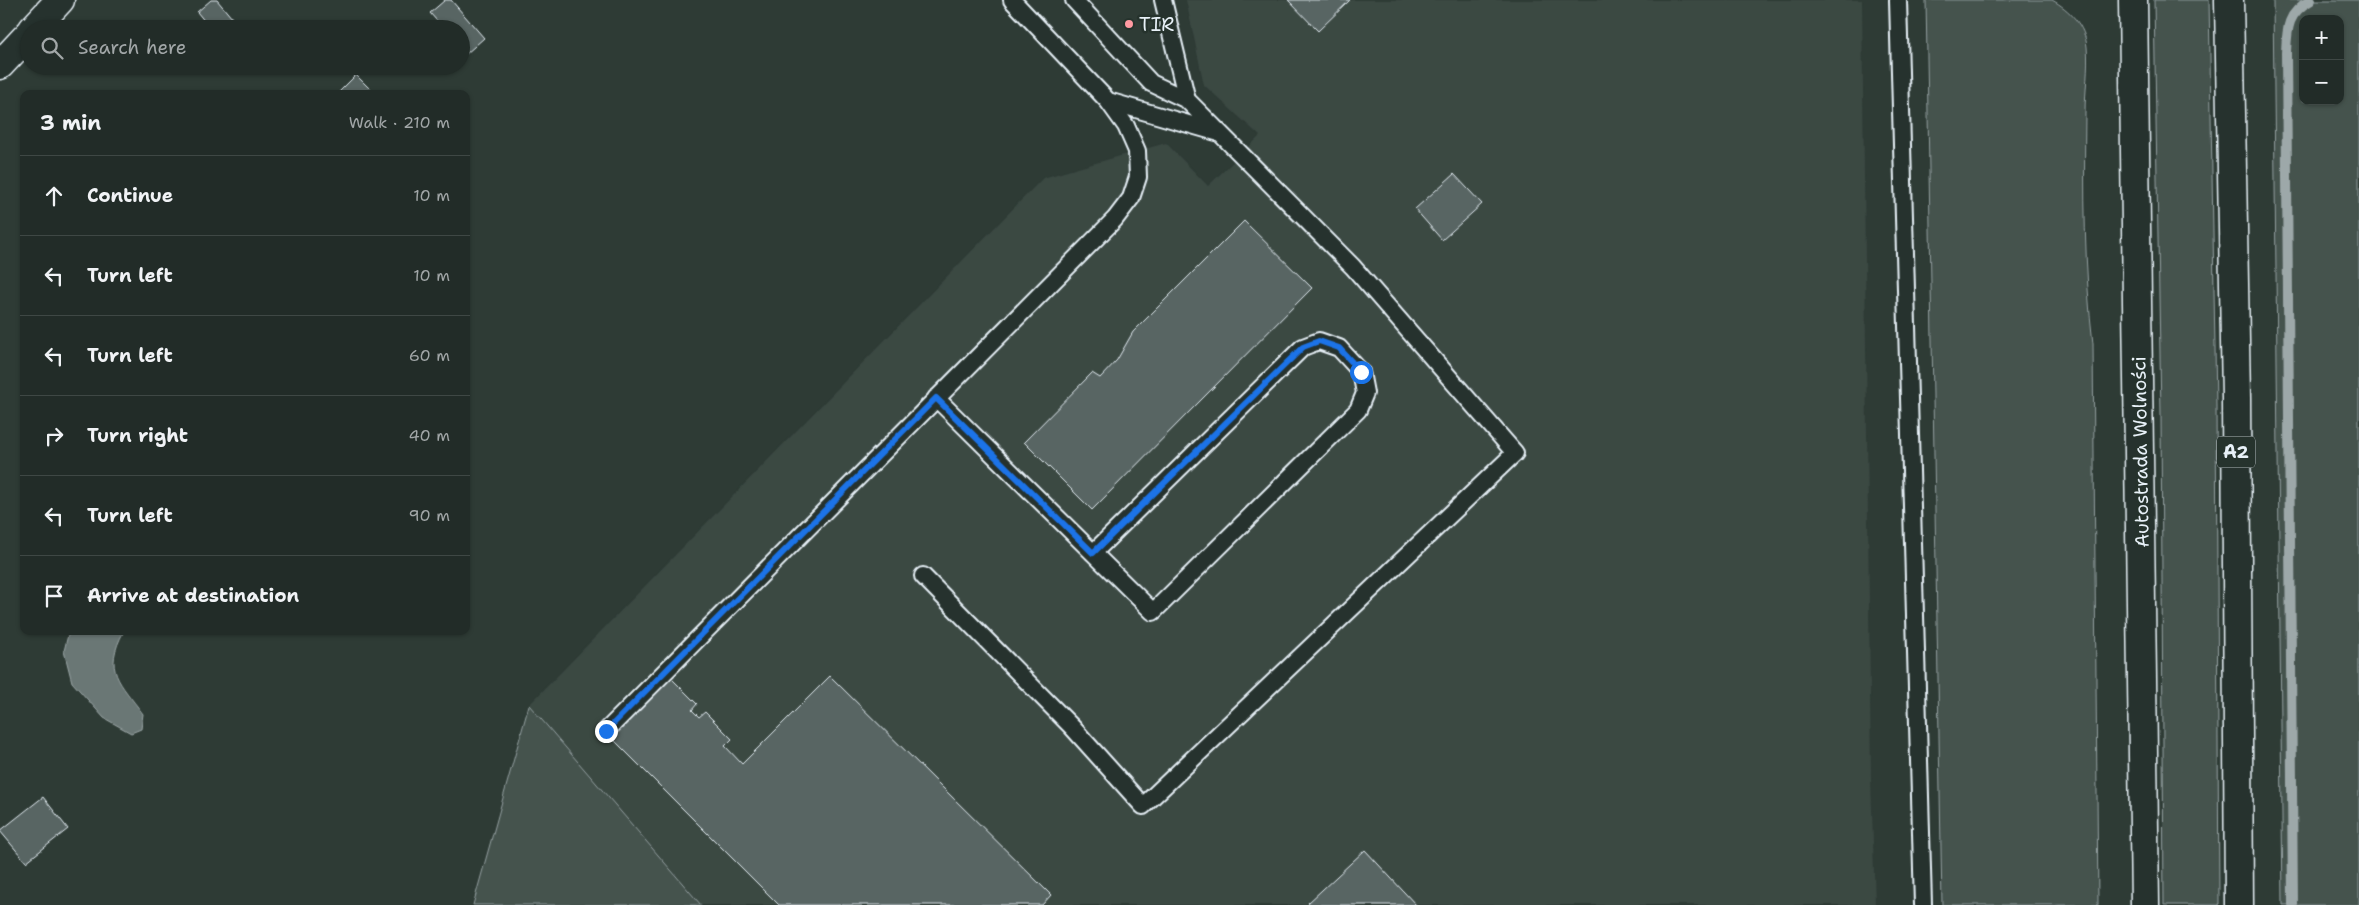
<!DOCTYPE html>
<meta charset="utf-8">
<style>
:root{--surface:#222c28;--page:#2a3430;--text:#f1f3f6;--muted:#a2a7a8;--line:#3f4845}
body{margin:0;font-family:"Shantell Sans",sans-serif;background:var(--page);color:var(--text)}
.controls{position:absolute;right:15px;top:15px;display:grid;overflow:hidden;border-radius:10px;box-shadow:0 1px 4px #0004}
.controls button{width:45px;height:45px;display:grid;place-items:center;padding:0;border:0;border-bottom:1px solid var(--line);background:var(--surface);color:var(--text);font:25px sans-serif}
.stop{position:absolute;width:15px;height:15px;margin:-11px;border:4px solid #1a73e8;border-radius:50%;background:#fff}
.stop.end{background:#1a73e8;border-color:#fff;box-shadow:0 1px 5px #0008}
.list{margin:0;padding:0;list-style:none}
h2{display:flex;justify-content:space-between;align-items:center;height:65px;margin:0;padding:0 20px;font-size:21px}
h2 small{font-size:16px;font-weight:400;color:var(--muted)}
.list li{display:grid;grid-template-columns:32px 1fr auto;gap:15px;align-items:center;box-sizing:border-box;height:80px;padding:0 20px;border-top:1px solid var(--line)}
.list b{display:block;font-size:19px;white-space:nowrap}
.list em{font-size:16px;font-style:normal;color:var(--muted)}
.icon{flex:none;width:28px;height:28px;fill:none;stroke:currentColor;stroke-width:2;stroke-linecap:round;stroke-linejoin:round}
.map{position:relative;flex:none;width:2359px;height:905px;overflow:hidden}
.search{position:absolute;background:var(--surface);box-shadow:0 1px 4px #0004;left:20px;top:20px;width:450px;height:55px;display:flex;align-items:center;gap:12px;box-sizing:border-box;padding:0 18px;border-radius:28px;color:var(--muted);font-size:19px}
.panel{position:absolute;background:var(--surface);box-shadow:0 1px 4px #0004;left:20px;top:90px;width:450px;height:545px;border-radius:10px}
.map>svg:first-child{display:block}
.built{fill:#3b4843}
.green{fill:#45524e;stroke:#96a2a3;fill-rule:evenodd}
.water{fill:#6b7775;stroke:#9da8a9}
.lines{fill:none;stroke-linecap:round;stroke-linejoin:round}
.stream{stroke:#9da8a9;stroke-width:10}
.building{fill:#596563;stroke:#e8f1f8}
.service-casing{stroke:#e8f1f8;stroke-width:20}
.tertiary-casing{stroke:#e8f1f8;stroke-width:31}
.motorway-casing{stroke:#e8f1f8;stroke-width:31}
.service{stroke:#26332d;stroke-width:16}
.tertiary{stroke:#26332d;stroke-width:28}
.motorway{stroke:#26332d;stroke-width:28}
.route{stroke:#1a73e8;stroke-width:6}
.poi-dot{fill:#ff9aa2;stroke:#26332d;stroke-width:2}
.labels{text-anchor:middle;stroke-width:5;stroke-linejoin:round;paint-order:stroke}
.shield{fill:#26332d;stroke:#aeb8bb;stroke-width:1}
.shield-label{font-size:18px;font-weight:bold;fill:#e8f1f8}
.poi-label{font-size:19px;fill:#e8f1f8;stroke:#26332d;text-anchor:start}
.street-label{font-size:19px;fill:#e8f1f8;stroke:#26332d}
</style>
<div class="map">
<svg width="2359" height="905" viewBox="0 0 2359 905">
<rect width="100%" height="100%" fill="#2e3b35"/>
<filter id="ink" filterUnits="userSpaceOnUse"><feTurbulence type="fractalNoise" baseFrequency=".02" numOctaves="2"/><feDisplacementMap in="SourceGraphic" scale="10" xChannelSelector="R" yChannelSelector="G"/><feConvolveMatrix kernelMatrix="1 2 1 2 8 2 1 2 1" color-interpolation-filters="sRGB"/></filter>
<g filter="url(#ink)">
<path class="built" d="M1186,0H1862L1871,778L1875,905H701L529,705L1043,178L1166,143L1208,186L1260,136L1204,85Z"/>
<path class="green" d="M1926,0H2052C2070,10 2085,26 2087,47C2089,68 2085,91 2085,112C2084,189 2084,268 2093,344L2098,905H1942Z
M2154,0H2209L2216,406L2219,905H2164L2161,414Z
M2273,0H2359V905H2283ZM2303,19H2340V101H2303Z
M529,705L701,905H473Z"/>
<path class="water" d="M69,631H124C102,671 120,682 143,714L141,729L131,733L104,718L72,682L64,651Z"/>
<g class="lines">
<path class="stream" d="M2293,905L2286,53C2287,28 2287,13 2311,0"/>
</g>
<path class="building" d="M211,0H217L237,24L231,29H211L197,12Z
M445,0H451L484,38L466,54L461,49V29H444L430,13Z
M1288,0H1350L1318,31Z
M356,75L373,92L371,94H337Z
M1454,174L1482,204L1442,240L1415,209Z
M1244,221L1312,288L1092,510L1024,442L1092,373L1100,378L1117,360L1133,332Z
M666,673L697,704L692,710L699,717L705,712L732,739L725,746L742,764L830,676L1051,895L1042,905H779L607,733Z
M43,797L68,829L26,862L0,831Z
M1365,850L1416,905H1310L1308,903Z"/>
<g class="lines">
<g class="service-casing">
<path id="service" d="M1074,0L1151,83L1187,100
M1898,0L1923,905
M1108,101L1216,132
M936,398L1153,612L1358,410L1365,393L1361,372L1339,348L1319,341L1303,347L1093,553
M923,576L1072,727L1143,806L1515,453L1353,267L1187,100L1163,0
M606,731L1115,219L1131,198L1138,177L1137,151L1126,126L1108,101L1012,0"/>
</g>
<g class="tertiary-casing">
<path id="tertiary" d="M33,29L60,0
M0,65L29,34"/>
</g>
<g class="motorway-casing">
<path id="motorway" d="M2133,0L2145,905
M2229,0L2236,398L2239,905"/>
</g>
<use href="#service" class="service"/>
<use href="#tertiary" class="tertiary"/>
<use href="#motorway" class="motorway"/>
</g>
</g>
<g class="lines" filter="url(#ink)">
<path class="route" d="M606,731L936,398L1093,553L1303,347L1319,341L1339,348L1361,372"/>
</g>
<circle class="poi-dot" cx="1129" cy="24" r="5"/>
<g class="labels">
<rect class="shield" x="2217" y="436.5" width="38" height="31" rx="4"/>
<g class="shield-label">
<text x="2236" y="458">A2</text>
</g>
<g class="poi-label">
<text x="1139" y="31">TIR</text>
</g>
<g class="street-label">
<text transform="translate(2140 452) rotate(-91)" y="7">Autostrada Wolności</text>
</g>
</g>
</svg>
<div class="controls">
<button>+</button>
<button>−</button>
</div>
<div class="stop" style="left:1361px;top:372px"></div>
<div class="stop end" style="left:606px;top:731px"></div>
<div class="search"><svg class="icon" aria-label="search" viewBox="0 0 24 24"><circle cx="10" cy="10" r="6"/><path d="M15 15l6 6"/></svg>Search here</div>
<section class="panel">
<h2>3 min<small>Walk · 210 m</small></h2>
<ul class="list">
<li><svg class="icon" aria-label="ahead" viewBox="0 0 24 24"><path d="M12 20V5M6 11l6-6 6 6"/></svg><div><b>Continue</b></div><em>10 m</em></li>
<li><svg class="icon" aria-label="left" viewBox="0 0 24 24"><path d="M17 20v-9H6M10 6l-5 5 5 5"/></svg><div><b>Turn left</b></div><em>10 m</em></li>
<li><svg class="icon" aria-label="left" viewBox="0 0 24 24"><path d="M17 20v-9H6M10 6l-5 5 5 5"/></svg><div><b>Turn left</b></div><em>60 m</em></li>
<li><svg class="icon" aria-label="right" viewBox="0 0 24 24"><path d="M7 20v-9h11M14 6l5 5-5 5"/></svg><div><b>Turn right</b></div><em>40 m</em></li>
<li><svg class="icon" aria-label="left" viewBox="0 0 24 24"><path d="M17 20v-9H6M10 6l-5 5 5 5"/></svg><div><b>Turn left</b></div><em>90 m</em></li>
<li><svg class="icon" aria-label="arrive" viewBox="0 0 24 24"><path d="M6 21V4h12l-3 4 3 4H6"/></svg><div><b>Arrive at destination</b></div></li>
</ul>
</section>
</div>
